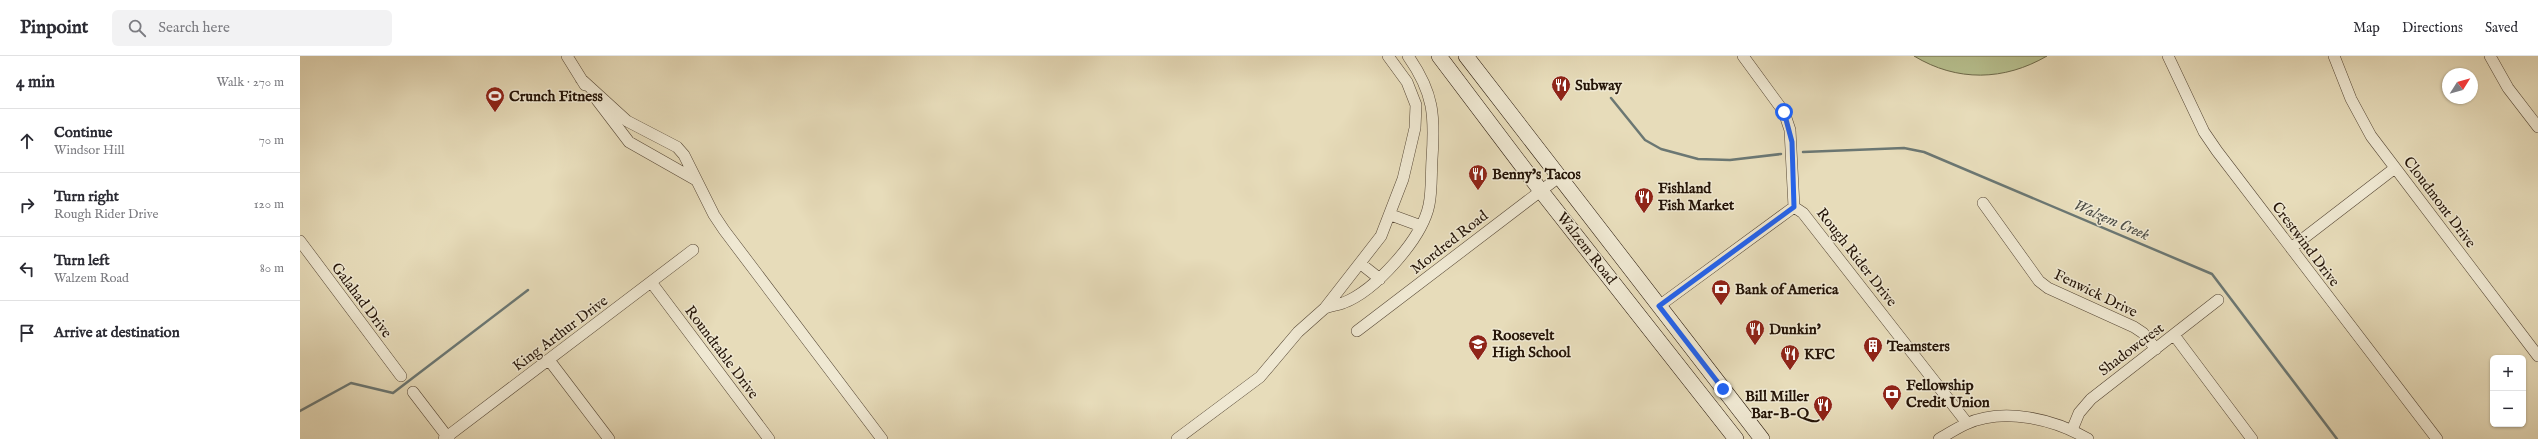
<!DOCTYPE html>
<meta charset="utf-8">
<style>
:root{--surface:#fff;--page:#f2f2f3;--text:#2b2b33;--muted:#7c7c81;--line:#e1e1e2}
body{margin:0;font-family:"IM FELL English",serif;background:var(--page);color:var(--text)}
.controls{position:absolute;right:12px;bottom:12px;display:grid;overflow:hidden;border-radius:6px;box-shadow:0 1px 3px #0004}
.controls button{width:36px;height:36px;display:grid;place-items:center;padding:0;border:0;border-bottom:1px solid var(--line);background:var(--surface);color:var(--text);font:20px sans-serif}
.compass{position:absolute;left:2142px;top:12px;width:36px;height:36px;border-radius:50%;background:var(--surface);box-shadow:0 1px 3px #0004;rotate:53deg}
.stop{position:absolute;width:12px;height:12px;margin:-9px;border:3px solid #2563eb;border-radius:50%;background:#fff}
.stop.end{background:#2563eb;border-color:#fff;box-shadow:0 1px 4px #0008}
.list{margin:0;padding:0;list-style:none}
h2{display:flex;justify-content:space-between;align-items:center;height:52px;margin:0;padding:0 16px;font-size:17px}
h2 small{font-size:13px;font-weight:400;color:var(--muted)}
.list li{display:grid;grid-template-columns:26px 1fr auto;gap:12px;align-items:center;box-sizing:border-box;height:64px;padding:0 16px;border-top:1px solid var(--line)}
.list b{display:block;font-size:15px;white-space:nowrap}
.list p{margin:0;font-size:13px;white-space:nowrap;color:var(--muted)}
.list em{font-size:13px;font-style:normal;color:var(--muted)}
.icon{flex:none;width:22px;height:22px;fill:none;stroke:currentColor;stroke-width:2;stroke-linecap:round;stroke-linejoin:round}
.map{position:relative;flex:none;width:2238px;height:383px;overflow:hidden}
header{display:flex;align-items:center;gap:24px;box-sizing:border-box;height:56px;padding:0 20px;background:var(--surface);border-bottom:1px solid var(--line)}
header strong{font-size:19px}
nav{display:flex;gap:22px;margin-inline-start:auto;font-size:14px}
.search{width:280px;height:36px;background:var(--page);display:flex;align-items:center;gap:10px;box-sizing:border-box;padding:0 14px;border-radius:6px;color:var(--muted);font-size:15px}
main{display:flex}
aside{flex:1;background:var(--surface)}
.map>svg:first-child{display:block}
.green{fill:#b7c08f;stroke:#6e6a4b}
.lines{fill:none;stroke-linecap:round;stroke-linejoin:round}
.stream{stroke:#6b7773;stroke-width:2.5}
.street-casing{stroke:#554634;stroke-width:12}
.secondary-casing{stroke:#241407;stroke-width:16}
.street{stroke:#efe8d2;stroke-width:11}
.secondary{stroke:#efe8d2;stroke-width:15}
.route{stroke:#2563eb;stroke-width:5}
.labels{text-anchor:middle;stroke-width:3;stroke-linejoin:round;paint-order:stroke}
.poi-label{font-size:15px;font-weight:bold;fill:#241407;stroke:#efe8d2;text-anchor:start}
.street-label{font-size:15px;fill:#241407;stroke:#efe8d2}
.water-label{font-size:16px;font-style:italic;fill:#4e4e46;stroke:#efe8d2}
</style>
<header>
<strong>Pinpoint</strong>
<div class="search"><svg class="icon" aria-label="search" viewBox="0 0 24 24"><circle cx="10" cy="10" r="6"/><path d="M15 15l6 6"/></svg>Search here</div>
<nav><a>Map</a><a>Directions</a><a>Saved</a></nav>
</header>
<main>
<aside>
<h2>4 min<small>Walk · 270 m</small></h2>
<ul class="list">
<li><svg class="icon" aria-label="ahead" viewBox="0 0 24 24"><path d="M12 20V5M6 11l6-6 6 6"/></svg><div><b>Continue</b><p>Windsor Hill</p></div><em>70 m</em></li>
<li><svg class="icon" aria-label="right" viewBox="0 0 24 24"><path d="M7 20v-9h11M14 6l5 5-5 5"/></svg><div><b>Turn right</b><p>Rough Rider Drive</p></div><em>120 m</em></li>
<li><svg class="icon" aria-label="left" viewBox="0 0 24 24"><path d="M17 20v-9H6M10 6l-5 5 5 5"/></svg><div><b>Turn left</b><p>Walzem Road</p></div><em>80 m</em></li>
<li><svg class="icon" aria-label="arrive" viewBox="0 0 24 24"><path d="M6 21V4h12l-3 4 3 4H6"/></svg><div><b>Arrive at destination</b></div></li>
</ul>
</aside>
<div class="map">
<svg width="2238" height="383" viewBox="0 0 2238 383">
<rect width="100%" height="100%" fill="#e7dcba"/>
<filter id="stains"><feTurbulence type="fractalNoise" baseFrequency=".005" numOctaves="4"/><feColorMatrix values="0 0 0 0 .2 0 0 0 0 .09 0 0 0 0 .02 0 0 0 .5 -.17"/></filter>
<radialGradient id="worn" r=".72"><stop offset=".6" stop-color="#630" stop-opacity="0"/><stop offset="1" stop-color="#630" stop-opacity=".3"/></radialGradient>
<path class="green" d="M1614,0H1747C1704,25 1657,26 1614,0Z"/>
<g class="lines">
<path class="stream" d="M1311,42L1345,84L1361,93L1398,103L1430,104L1481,98
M1503,96L1604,92L1624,96L1912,218L2037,383
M0,355L51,327L93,337L228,234"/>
<g class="street-casing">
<path id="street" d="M267,0L285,29
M1443,0L1484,56L1490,74L1494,151
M1868,0L1904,76L1917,95L2137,383
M2034,0L2051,43L2071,80L2238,300
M2190,0L2208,32L2238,71
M281,23L327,65L377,91L384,99L414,159L424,174L582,383
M297,44L329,86L396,124
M1683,147L1739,225L1748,232L1834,271L1843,277L1856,293
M1494,151L1503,157L1667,367
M1091,159L1121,170
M0,185L101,320
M1991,192L2095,112
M1061,208L1080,223
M351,226L469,383
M1359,250L1494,151
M1025,252C1031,250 1037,249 1043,247C1075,235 1122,183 1129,149C1132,134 1131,118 1132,103C1135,60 1134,37 1108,0
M1057,275L1259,121
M1874,279L1952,383
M249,304L309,383
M113,336L149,383
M1772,374L1779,357L1791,343L1918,244
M144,383L393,194
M877,383L960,321L998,276L1025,252L1081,180L1103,123L1115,72L1116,49L1107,26L1088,0
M1639,383C1648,378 1657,372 1666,368C1704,351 1754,363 1788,383"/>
</g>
<g class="secondary-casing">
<path id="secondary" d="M1139,0L1241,135L1436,383
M1166,0L1462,383"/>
</g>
<use href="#street" class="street"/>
<use href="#secondary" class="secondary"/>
</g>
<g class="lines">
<path class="route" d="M1423,333L1359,250L1494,151L1492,86L1484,56"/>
</g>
<defs>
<g id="restaurant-pin" transform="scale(1)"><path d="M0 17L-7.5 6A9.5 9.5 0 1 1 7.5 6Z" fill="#8f2418" stroke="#efe8d2"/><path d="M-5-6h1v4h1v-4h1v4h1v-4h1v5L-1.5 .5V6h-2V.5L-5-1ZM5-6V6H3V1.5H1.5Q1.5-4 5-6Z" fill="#fff"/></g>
<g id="stadium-pin" transform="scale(1)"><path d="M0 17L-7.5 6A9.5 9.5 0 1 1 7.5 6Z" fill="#8f2418" stroke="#efe8d2"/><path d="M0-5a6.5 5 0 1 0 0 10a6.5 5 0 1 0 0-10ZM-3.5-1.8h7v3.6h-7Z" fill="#fff"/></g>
<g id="bank-pin" transform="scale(1)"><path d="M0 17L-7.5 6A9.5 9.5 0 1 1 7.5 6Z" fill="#8f2418" stroke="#efe8d2"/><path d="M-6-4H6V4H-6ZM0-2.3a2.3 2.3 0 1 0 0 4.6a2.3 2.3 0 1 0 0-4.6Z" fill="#fff"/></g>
<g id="school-pin" transform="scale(1)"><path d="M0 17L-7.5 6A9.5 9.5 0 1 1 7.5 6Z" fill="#8f2418" stroke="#efe8d2"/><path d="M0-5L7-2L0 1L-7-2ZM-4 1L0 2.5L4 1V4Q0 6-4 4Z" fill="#fff"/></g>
<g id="building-pin" transform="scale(1)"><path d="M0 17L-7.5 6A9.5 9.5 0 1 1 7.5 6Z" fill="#8f2418" stroke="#efe8d2"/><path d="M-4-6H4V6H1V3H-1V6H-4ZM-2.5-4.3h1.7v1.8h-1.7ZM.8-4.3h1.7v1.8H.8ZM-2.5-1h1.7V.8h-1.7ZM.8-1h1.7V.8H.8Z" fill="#fff"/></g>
</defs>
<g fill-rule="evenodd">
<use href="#restaurant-pin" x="1261" y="29"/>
<use href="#stadium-pin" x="195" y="40"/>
<use href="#restaurant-pin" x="1178" y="118"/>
<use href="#restaurant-pin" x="1344" y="141"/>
<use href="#bank-pin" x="1421" y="233"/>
<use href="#restaurant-pin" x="1455" y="273"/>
<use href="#school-pin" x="1178" y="288"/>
<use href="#building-pin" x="1573" y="290"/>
<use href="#restaurant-pin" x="1490" y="298"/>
<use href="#bank-pin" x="1592" y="338"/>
<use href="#restaurant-pin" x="1523" y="349"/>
</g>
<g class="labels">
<g class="poi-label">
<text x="1275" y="34">Subway</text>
<text x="209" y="45">Crunch Fitness</text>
<text x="1192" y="123">Benny's Tacos</text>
<text x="1358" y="137">Fishland<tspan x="1358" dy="17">Fish Market</tspan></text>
<text x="1435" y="238">Bank of America</text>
<text x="1469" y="278">Dunkin'</text>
<text x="1192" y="284">Roosevelt<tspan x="1192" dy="17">High School</tspan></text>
<text x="1587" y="295">Teamsters</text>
<text x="1504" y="303">KFC</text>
<text x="1606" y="334">Fellowship<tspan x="1606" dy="17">Credit Union</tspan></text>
<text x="1509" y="345" text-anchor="end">Bill Miller<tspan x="1509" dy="17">Bar-B-Q</tspan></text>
</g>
<g class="street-label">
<text transform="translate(2140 146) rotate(53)" y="5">Cloudmont Drive</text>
<text transform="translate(1149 186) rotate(-38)" y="5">Mordred Road</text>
<text transform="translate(2006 188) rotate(53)" y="5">Crestwind Drive</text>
<text transform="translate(1287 192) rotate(52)" y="5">Walzem Road</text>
<text transform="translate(1557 201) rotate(52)" y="5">Rough Rider Drive</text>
<text transform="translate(1796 237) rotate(26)" y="5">Fenwick Drive</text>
<text transform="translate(62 244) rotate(53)" y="5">Galahad Drive</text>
<text transform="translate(260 277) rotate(-37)" y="5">King Arthur Drive</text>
<text transform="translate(1831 293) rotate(-37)" y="5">Shadowcrest</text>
<text transform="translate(422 296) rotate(53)" y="5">Roundtable Drive</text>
</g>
<g class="water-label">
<text transform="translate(1812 163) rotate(23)" y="6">Walzem Creek</text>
</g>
</g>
<rect width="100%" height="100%" filter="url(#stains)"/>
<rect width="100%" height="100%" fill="url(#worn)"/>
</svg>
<div class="controls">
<button>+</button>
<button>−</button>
</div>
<svg class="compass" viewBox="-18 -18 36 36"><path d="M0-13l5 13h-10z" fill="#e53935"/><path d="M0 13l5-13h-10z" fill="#7c7c81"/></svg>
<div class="stop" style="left:1484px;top:56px"></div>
<div class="stop end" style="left:1423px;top:333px"></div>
</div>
</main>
